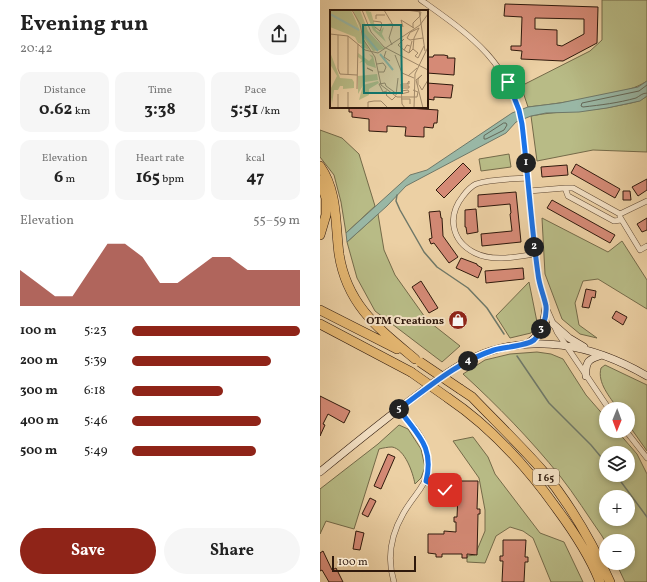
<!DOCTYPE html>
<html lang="en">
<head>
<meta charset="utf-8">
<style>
  :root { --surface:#fff; --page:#f6f6f6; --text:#222; --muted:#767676; --accent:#8f2418 }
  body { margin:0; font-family:Vollkorn,serif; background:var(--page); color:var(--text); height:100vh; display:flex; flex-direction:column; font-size:15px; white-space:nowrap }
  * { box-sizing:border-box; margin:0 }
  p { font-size:13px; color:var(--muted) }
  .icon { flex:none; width:22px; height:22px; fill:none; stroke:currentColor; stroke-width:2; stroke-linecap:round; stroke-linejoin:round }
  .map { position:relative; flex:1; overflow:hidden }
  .panel { display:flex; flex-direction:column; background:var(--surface); width:320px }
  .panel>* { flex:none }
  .needle { width:26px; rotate:181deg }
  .buttons { position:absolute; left:279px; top:402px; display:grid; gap:8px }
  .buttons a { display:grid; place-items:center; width:36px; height:36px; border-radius:50%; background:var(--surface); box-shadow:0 2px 6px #0003; font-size:20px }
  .scale { position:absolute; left:12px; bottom:10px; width:84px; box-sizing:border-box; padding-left:4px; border:2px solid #2f190c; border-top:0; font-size:11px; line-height:14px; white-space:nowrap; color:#2f190c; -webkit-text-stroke:3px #f3e0c4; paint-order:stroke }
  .pin { position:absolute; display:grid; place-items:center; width:34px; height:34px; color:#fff; margin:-17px; border-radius:8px; box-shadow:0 2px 6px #0006 }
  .km { position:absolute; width:20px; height:20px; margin:-10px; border-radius:50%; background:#222; color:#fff; font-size:11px; line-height:20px; text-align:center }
  .round { display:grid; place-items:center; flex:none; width:42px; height:42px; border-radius:21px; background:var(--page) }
  .head { display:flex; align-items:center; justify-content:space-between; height:68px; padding:0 20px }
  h1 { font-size:22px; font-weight:700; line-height:30px }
  .stats { display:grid; grid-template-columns:repeat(3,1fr); gap:6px; height:68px; padding:4px 20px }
  .stats div { display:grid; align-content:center; border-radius:10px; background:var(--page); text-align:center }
  .stats b { font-size:17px; font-weight:700 }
  .stats small { font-size:11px; font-weight:400 }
  .stats p { font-size:11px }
  .chart { height:112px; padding:8px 20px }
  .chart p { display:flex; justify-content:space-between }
  .chart svg { width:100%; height:72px; margin-top:4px; fill:var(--accent); opacity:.7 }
  .cta { display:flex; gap:8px; margin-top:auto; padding:8px 20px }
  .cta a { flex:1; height:46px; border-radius:24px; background:var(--accent); color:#fff; font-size:16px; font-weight:700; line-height:46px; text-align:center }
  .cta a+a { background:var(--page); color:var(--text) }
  ul { padding:0 20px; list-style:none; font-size:13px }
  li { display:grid; grid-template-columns:64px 48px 1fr; align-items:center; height:30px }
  li i { height:10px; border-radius:5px; background:var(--accent) }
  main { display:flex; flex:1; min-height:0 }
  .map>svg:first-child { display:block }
  .green { fill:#b8bb86; stroke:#746a49; fill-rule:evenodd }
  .water { fill:#99b7a5; stroke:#6f7868 }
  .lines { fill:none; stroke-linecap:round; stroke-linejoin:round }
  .shore { stroke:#646858; stroke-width:1 }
  .stream { stroke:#6f7868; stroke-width:1.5 }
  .building { fill:#d58a76; stroke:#2f190c; fill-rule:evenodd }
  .street-casing { stroke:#5e4732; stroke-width:6 }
  .secondary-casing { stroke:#2f190c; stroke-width:8 }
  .highway-casing { stroke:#2f190c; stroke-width:10 }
  .street { stroke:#f3e0c4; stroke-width:5 }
  .secondary { stroke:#f3e0c4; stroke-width:7 }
  .highway { stroke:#e6b872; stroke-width:9 }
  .highway-bridge-casing { stroke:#2f190c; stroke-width:10; stroke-linecap:butt }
  .highway-bridge { stroke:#e6b872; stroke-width:9 }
  .route-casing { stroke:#fff; stroke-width:8 }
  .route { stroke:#1a73e8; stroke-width:5 }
  .labels { text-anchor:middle; stroke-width:4; stroke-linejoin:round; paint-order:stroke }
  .shield { fill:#f3e0c4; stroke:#6a5543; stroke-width:1 }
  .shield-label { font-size:10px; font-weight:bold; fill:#2f190c }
  .poi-label { font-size:11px; font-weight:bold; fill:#2f190c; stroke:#f3e0c4; text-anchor:end }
  .inset-river { fill:none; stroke:#99b7a5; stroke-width:2 }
  .inset-road { fill:none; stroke:#a08767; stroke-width:1 }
  .view { fill:#0f766e; fill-opacity:0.15; stroke:#0f766e; stroke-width:2 }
  .inset-edge { fill:none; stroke:#2f190c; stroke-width:2 }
</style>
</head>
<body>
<main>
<section class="panel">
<div class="head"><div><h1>Evening run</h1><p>20:42</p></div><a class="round"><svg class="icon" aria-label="share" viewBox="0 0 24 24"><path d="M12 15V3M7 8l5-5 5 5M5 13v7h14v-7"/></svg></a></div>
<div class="stats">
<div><p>Distance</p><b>0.62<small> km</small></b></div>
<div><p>Time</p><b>3:38</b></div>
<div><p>Pace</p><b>5:51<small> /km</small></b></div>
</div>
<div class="stats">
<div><p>Elevation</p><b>6<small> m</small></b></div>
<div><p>Heart rate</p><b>165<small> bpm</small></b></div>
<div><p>kcal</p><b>47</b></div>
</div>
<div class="chart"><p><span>Elevation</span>55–59 m</p>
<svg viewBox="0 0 160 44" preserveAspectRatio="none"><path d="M0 44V22L10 30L20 38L30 38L40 22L50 6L60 6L70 14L80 30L90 30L100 22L110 14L120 14L130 22L140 22L150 22L160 22V44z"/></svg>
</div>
<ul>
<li><b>100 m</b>5:23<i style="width:100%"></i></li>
<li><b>200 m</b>5:39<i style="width:83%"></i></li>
<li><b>300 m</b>6:18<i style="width:54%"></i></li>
<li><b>400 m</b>5:46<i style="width:77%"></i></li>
<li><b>500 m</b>5:49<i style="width:74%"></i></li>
</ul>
<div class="cta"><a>Save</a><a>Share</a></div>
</section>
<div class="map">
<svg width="327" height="582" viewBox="0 0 327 582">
  <rect width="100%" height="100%" fill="#ecd0a4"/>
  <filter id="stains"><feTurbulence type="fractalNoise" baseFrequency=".005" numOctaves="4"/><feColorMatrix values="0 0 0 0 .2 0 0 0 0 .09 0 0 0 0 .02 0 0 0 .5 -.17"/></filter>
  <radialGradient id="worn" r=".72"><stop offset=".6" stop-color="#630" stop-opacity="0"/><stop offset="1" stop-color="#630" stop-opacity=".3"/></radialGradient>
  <path class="green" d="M282,0H327V81C315,89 303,91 289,94C262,100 236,104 208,107L201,86L270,51L282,40Z
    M327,96V152L273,150L217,161L211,116C241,110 271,112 301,105C311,103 319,102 327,96Z
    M0,130L22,138L39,154L55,206L26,233L21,202L14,175L0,157Z
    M189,154L191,167L161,171L159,159Z
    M58,214L64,250L75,275L107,320L140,346L122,362L55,311L37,278L27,242Z
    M222,218L288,252L302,241L327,280V309L278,279L263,281L255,303L259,325L277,338L260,334L242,319L225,274Z
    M209,282L217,322L211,333L190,338L176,316Z
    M217,352L231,354L243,359L266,395L286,418V431H297L317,454L327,474V582H305L296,563H308V541H286V543L282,536C268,516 255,495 240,476C210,439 178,406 143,374L165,360L190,354ZM286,453H308V475H286ZM286,497H308V519H286Z
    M285,365L327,385V451L308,424V409H298C290,397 277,383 281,368Z
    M79,425L88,429L101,449L105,467L101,478L95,484C93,473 85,449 72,447C68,447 63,448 59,449L34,529L6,521L0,534V489L58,444Z
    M153,437L168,457L175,474L220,533L244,542L263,582H231L213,538L203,531L190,527L176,536L165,563L147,562V556L155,555L165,531V510L159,478L133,441Z"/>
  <path class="water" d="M327,81V96L320,101L287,108L259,112L226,113L211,116L196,122L186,133L86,186L67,206L27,242L26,233L90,175L107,170L192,113L208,107L240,103L318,87Z"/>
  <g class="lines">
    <path class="shore" d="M327,85L319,91L262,103L261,106L263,107C281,105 298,103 316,98C320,96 322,93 327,93
      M184,123H186L187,125L184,130L166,139H164V136Z"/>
    <path class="stream" d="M77,195L76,201L80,210L104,252L117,267L148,288L167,308L184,334
      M197,356L229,403L271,445L286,463
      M296,475L327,517"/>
  </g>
  <path class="building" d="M185,4L278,7L277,43L243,61L201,59L202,51L191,50V46H201L202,17L184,16ZM215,18L264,19V34L242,46L237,45V30L215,29Z
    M114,55H124L128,56L127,58H135L134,75L107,73V57H113Z
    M107,83L133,85L131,98L114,97V100L107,99Z
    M29,107H87V108L118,110L117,123H114L113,128L104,127V137L85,136L86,127L67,126V132L49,131V119L32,117V112H29Z
    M143,163L151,171L124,198L116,190Z
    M256,164L300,189L295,198L251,173Z
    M247,165L248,175L222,177L221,167Z
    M327,179V190L318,196L312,187Z
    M303,191H310L311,200H303Z
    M196,192L201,242L162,246L161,234L192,231L190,214L191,213L190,204L158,207V195Z
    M232,200L295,235L290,243L227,208Z
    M156,209L158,232L147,234L146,227H145V210Z
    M120,211L121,218H122L123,236L138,257L129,263L114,243L111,244L109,239L112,238L109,212Z
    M327,218V230L322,232L317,224Z
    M141,258L157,264V265L162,268L158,278L136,268Z
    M203,268L204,279L166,283L165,271Z
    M101,281L118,308L109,313L92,287Z
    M266,289L276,291L275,298L272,297L269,308L262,307Z
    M135,311L147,322L141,328H139L129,319Z
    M296,311L307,317L303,325L292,318Z
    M0,396L30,411L24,423L8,414L3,424L5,425L0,436Z
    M68,454L75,457L61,489L54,486Z
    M138,481H158L157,509H160V514H158L157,555L147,554V558H142V554H122V557H116V554L108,553V534H124V531L136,532V522H134V517H137L138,495L135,494V489H138Z
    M50,498L56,501L48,517L42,514Z
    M36,531L44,533L40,550L33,549Z
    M183,540H206L205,557H208V562H205L204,582H182L183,561H180V556H183Z
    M3,551L12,570L16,568L23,582H9L2,570L0,571V553Z"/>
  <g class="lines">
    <defs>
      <path id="street" d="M101,0C150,35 189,61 202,124L218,276L226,307L237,332L289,409
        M208,178C192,179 171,179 156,184C150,187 146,192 143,196C127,216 131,241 155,253C173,262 196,257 215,254
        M209,191L245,188
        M300,214L253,188H245L248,196L294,221L301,220
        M300,214L327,201
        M300,217L320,250L327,246
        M306,431L327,458
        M106,481L125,490
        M74,582C67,559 71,535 83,514C98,487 118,480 104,443C99,430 87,420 79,409"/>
      <path id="secondary" d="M233,324L249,338L264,347
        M207,344C222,334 224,324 226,307
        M266,376C265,361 269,359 282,355
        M0,472C33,445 66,418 100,393C117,380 134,367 153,358C211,331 274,345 327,376"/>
      <path id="highway" d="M0,166C18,192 15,223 19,254C27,305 58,328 95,359
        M0,180L6,198V215L0,235
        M0,310L77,349
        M0,324L91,372
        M140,389L152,397C175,421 200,445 222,470C250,504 272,542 290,582
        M128,398C171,427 207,467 237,509C254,532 270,556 280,582"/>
    </defs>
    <use href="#street" class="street-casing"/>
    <use href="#secondary" class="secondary-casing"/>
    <use href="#highway" class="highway-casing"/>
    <use href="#street" class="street"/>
    <use href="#secondary" class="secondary"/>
    <use href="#highway" class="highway"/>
    <defs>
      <path id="highway-bridge" d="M100,362L140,389
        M91,372L128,398"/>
    </defs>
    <use href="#highway-bridge" class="highway-bridge-casing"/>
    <use href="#highway-bridge" class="highway-bridge"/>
  </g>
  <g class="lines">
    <defs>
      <path id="route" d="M125,490L106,481C115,446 96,434 79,409C109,387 137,362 174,350C184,347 207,346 214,340C222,332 227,318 226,306C224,296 219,285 218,274C211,224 208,174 202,124L199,110L188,82"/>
    </defs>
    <use href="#route" class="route-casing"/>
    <use href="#route" class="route"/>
  </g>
  <defs>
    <symbol id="shop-disc" viewBox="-11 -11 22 22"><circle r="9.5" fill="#8f2418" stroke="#f3e0c4"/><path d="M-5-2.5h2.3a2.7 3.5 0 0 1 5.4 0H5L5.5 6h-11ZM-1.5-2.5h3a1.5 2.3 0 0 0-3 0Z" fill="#fff"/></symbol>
  </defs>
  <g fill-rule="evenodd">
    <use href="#shop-disc" x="127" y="309" width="22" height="22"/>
  </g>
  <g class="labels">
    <rect class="shield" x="213" y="469" width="26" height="16" rx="3"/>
    <g class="shield-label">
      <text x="226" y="481">I 65</text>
    </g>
    <g class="poi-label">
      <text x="124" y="324">OTM Creations</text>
    </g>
  </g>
  <g transform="translate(10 10)">
    <rect width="98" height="98" fill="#ecd0a4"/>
    <path d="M0,0H21L39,40L31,36L32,34L28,33L25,27L0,17ZM23,0H30L38,21L55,39L43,41L33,27ZM35,0L41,2L46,20L49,22L54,17L52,24L56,32L43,20ZM0,42L10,68L22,69L24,72V78L13,79V76H10L8,80H4L2,94L0,80L7,66L0,54ZM28,43L39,51L42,48L39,44L43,46L46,58L37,55L34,51L29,53L32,50L28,47ZM47,64L48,70L35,72L28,84V66ZM48,71L49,73L39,79V85L29,90L33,75Z" fill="#b8bb86"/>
    <path class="inset-river" d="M0,4L29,20M32,22L48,41M50,44L63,60"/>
    <path class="inset-road" d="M22,0L30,14L33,29L45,47L51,75L67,87H87L88,82L83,80M32,0L41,22L54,37L98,60M54,0L63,15L59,28L62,35M76,0L91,2L90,6M89,0L95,41M46,9V5H55M43,11L51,12L52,15L62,14M45,17L50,21L52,15M73,17L71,10L84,18M83,18V13L90,6M81,21L77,28L80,30L93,28M81,22L89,18L84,28L83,39L88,43L85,46L88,48L94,36M0,24L18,26L35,40L48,43L90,15L98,4M8,25V59L10,64L27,65M74,29L68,35L74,40M82,31L79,43L83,39M56,41L54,47L60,51M79,43L74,40L77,35L80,36M65,45L72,63L84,68M47,54L53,53L56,57L54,62H48M37,58L43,61L37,58M18,65V26M78,66L87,58M86,70L93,98M86,70L92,65L88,69V75M89,75L92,80L98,70M71,78H79V76H72M27,79L28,34M57,81L53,82L49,74L55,73L56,76L67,84M59,82L56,85L62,90L66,86M8,84V98M71,84L79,82L78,80L71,81M66,85L68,68M71,89H80V94M18,98V82M38,98V92L44,91H51L58,98M75,98L72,94L71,74H79V71L77,74M84,98L85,64L98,37"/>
    <path class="view" d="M33,15H71L72,83H34Z"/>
    <rect width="98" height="98" class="inset-edge"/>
  </g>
  <rect width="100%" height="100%" filter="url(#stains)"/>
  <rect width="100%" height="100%" fill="url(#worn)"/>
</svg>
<div class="buttons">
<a><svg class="needle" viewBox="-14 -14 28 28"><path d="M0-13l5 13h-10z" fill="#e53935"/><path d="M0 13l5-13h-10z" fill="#767676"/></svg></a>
<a><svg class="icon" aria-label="layers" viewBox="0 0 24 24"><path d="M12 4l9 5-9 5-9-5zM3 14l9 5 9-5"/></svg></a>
<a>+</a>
<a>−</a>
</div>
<div class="scale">100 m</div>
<div class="pin" style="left:188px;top:82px;background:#1e9e55"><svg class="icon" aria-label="arrive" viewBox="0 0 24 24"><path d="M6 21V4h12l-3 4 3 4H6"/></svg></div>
<div class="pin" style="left:125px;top:490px;background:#d93025"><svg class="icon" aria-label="check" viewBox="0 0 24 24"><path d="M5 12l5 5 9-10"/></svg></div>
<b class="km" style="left:206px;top:163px">1</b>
<b class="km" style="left:214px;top:247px">2</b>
<b class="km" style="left:221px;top:329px">3</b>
<b class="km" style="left:148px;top:361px">4</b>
<b class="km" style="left:79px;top:409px">5</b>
</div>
</main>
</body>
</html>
